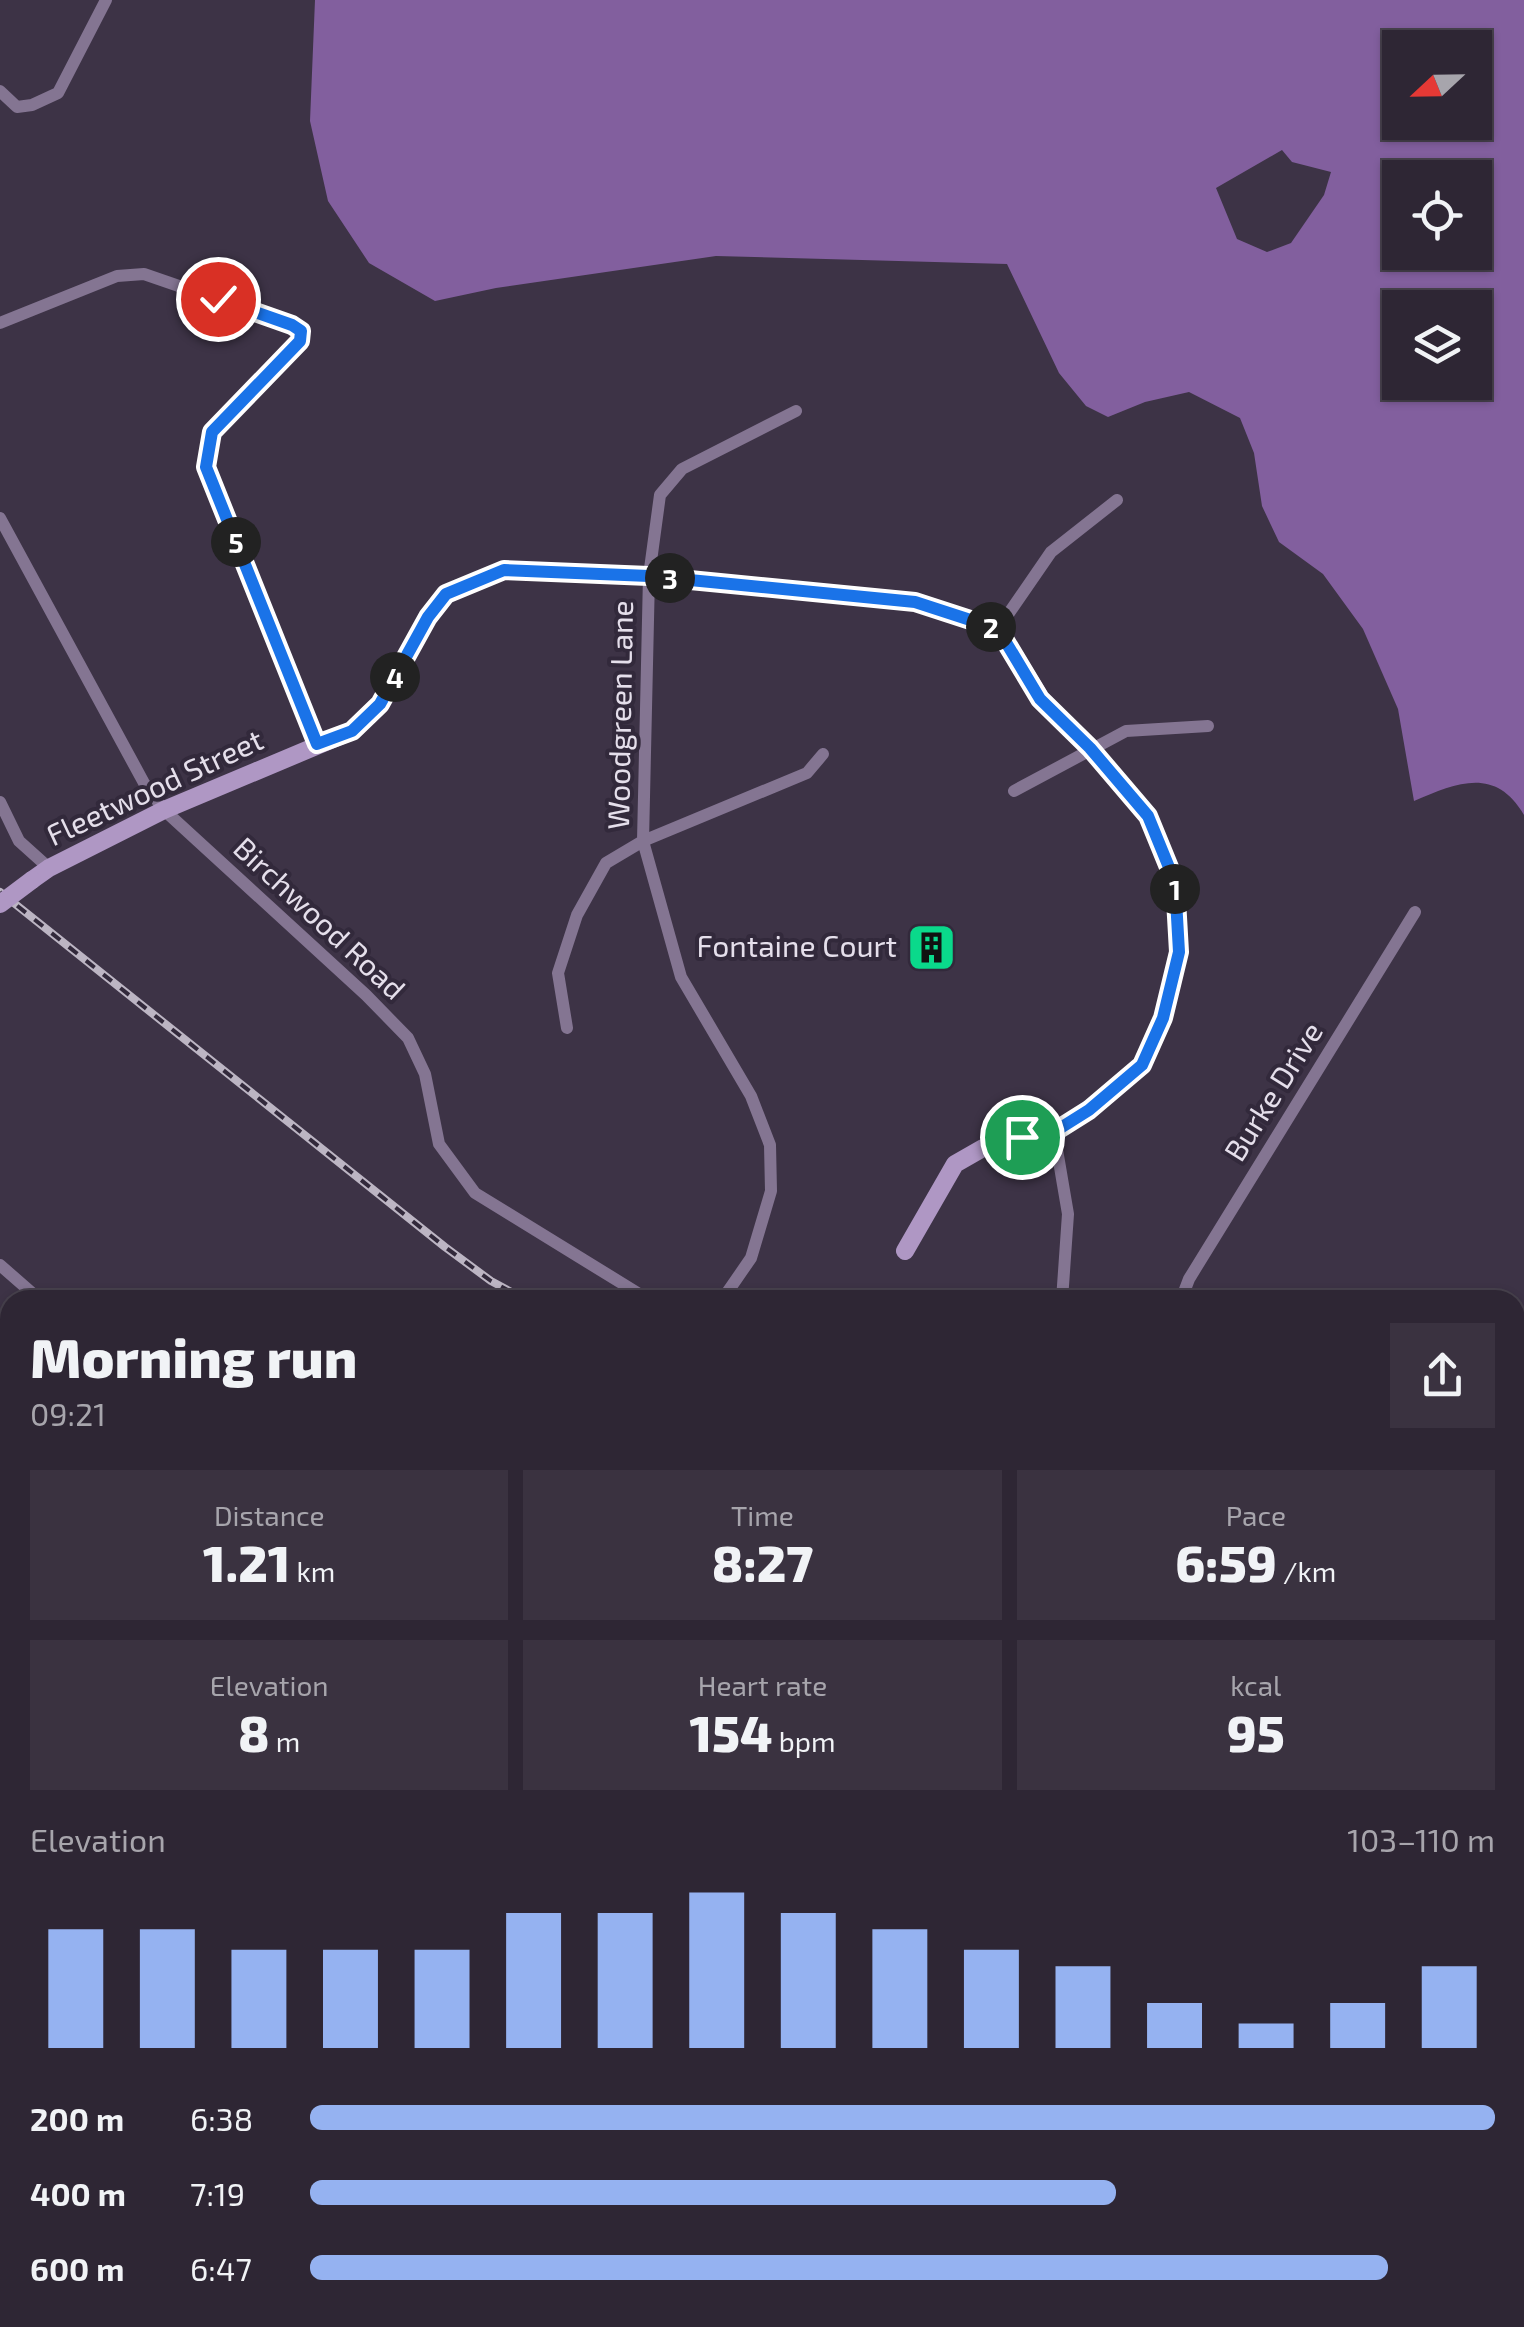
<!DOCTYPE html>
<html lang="en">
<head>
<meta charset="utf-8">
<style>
  :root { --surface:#2e2634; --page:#3a3240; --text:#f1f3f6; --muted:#a7a5ac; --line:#49434f; --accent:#95b2f1 }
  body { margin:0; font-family:"Exo 2",sans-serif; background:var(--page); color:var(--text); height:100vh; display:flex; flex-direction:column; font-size:38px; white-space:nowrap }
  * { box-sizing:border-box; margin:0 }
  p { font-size:32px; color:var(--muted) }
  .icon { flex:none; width:55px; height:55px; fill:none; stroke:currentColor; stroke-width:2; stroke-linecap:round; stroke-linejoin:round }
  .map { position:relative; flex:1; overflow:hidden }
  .drawer { position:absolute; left:0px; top:1290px; width:1525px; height:1038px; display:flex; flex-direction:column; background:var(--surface); border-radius:30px 30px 0 0; box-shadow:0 2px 8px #0004,0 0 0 2px var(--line) }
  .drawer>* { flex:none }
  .needle { width:65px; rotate:248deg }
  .fabs { position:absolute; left:1382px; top:30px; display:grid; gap:20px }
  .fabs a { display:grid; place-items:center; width:110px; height:110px; border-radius:0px; background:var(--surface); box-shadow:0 2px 8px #0004,0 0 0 2px var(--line); font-size:50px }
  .pin { position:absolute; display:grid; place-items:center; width:85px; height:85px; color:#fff; margin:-42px; border:5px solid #fff; border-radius:50%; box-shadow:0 2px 10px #0007 }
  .km { position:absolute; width:50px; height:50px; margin:-25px; border-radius:50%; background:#222; color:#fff; font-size:28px; line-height:50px; text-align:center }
  .round { display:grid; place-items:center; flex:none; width:105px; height:105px; border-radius:0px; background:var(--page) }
  .head { display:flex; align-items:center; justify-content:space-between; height:170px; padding:0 30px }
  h1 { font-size:55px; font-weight:800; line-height:75px }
  .stats { display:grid; grid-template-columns:repeat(3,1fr); gap:15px; height:170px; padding:10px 30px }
  .stats div { display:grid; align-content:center; border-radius:0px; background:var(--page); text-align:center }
  .stats b { font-size:50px; font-weight:800 }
  .stats small { font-size:28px; font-weight:400 }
  .stats p { font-size:28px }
  .chart { height:280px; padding:20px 30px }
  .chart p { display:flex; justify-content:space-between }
  .chart svg { width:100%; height:180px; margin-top:10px; stroke:var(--accent); stroke-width:6 }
  ul { padding:0 30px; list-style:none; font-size:32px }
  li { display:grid; grid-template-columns:160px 120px 1fr; align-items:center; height:75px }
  li i { height:25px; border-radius:12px; background:var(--accent) }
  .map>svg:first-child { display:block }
  .green { fill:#553b6a }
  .forest { fill:#825f9e; fill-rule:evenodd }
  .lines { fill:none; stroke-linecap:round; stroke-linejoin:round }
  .street { stroke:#847592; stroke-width:12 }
  .secondary { stroke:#af97c4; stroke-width:18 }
  .rail-casing { stroke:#bcb5c3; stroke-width:8 }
  .rail { stroke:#32293b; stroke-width:4; stroke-dasharray:11; stroke-linecap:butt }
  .secondary-bridge { stroke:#af97c4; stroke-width:18 }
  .route-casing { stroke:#fff; stroke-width:20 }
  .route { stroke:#1a73e8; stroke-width:12 }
  .labels { text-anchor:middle; stroke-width:8; stroke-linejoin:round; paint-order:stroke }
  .street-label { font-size:30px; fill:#e5dfeb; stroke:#32293b }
  .poi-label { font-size:30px; fill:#e5dfeb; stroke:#32293b; text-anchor:end }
</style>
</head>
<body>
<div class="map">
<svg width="1524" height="2327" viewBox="0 0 1524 2327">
  <rect width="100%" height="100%" fill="#3d3346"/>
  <path class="green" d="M107,2318H211L213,2327H92Z"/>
  <path class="forest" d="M315,0H1524V815C1495,766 1457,783 1414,801L1398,709L1363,629L1323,574L1279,542L1262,506L1254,453L1240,418L1189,392L1145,402L1108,417L1086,406L1059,373L1007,264L716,256L496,288L435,301L369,263L328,201L310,121ZM1400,48H1475V122H1400ZM1282,150L1292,162L1331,172L1324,195L1291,243L1267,252L1237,239L1216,188ZM1400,178H1475V252H1400ZM1400,308H1475V382H1400Z"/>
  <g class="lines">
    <path class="street" d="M0,91L17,107L32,105L58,93L106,0
      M0,323L117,276L144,274L292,325L301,331L300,341L212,432L206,467L317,744
      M0,518L144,783L164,810L366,995L408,1038L425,1074L439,1144L475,1193L649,1300
      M998,629L1051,552L1117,500
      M1014,791L1126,731L1208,726
      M0,802L19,841L49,868
      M567,1028L558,973L577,915L606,863L643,841L807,773L823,754
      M1054,1132L1068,1214L1062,1300
      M0,1265L40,1300
      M722,1300L751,1258L771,1191L770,1145L751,1096L681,977L643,841L649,576L660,495L682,469L796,411
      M1181,1300L1189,1279L1415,912
      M1515,1438L1524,1452
      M0,1487L10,1497
      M0,1691L10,1690
      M1515,1706L1524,1700
      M1515,1752L1524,1771
      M1515,1998L1524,1999
      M1515,2144L1524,2143
      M339,2318L341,2327
      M1124,2318L1130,2327
      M1250,2318L1251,2327"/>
    <path class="secondary" d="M32,880L49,868L164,810L352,731L379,705L428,617L446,594L504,570L649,576L915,602L998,629L1041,699L1090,748L1148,816L1175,882L1179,952L1163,1018L1142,1065L1089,1110L1054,1132L983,1148L955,1164L905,1251
      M1515,1848L1524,1845
      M0,1887L10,1889"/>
    <defs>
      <path id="rail" d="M0,892L445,1247L491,1281L526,1300
        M1380,2318L1400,2327"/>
    </defs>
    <use href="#rail" class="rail-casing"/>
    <use href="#rail" class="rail"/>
    <path class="secondary-bridge" d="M0,904L32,880"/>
  </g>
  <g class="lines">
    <defs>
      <path id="route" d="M218,299L292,325L301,331L300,341L212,432L206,467L317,744L352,731L380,704L428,617L446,594L504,570L649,576L915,602L998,629L1040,699L1090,748L1148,816L1175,882L1179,952L1163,1018L1142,1065L1089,1110L1054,1132L1022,1137"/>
    </defs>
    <use href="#route" class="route-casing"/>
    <use href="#route" class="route"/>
  </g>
  <defs>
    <symbol id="building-square" viewBox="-11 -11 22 22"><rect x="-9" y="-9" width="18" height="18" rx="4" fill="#0ad98b" stroke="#32293b"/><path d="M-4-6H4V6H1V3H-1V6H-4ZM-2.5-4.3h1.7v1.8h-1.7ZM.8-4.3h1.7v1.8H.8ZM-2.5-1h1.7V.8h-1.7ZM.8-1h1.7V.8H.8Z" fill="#111"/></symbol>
  </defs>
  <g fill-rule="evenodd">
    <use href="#building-square" x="904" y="920" width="55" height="55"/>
  </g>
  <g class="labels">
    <g class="street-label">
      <text transform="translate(621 715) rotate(-89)" y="10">Woodgreen Lane</text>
      <text transform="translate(155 788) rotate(-25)" y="10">Fleetwood Street</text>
      <text transform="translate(319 919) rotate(43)" y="10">Birchwood Road</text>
      <text transform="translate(1274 1092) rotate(-58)" y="10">Burke Drive</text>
    </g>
    <g class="poi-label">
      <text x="897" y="957">Fontaine Court</text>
    </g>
  </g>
</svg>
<div class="fabs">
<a><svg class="needle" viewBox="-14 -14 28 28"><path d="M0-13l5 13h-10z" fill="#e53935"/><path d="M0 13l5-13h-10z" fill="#a7a5ac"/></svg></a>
<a><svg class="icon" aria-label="locate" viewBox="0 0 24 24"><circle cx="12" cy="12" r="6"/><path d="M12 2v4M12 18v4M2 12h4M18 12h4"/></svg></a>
<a><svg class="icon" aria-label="layers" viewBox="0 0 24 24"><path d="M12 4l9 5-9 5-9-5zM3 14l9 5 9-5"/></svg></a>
</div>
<div class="pin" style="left:1022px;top:1137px;background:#1e9e55"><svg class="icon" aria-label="arrive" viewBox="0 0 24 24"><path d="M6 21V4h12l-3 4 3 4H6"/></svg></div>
<div class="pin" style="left:218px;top:299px;background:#d93025"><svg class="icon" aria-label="check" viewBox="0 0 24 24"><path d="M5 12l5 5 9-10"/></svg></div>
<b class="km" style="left:1175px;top:889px">1</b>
<b class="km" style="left:991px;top:627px">2</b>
<b class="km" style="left:670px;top:578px">3</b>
<b class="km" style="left:395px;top:677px">4</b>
<b class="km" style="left:236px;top:542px">5</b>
<section class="drawer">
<div class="head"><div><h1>Morning run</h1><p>09:21</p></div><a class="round"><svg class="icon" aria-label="share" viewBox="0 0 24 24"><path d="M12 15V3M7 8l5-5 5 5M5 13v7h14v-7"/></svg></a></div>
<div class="stats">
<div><p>Distance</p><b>1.21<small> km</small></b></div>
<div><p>Time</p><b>8:27</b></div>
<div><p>Pace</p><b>6:59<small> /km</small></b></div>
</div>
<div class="stats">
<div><p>Elevation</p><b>8<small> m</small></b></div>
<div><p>Heart rate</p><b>154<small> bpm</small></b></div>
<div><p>kcal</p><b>95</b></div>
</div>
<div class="chart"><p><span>Elevation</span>103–110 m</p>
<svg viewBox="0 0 160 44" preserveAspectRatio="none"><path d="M5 44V15M15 44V15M25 44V20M35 44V20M45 44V20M55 44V11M65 44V11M75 44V6M85 44V11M95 44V15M105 44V20M115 44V24M125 44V33M135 44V38M145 44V33M155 44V24"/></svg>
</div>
<ul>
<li><b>200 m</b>6:38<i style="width:100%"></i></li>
<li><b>400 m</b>7:19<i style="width:68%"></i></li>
<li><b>600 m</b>6:47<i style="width:91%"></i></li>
</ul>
</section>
</div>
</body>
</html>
